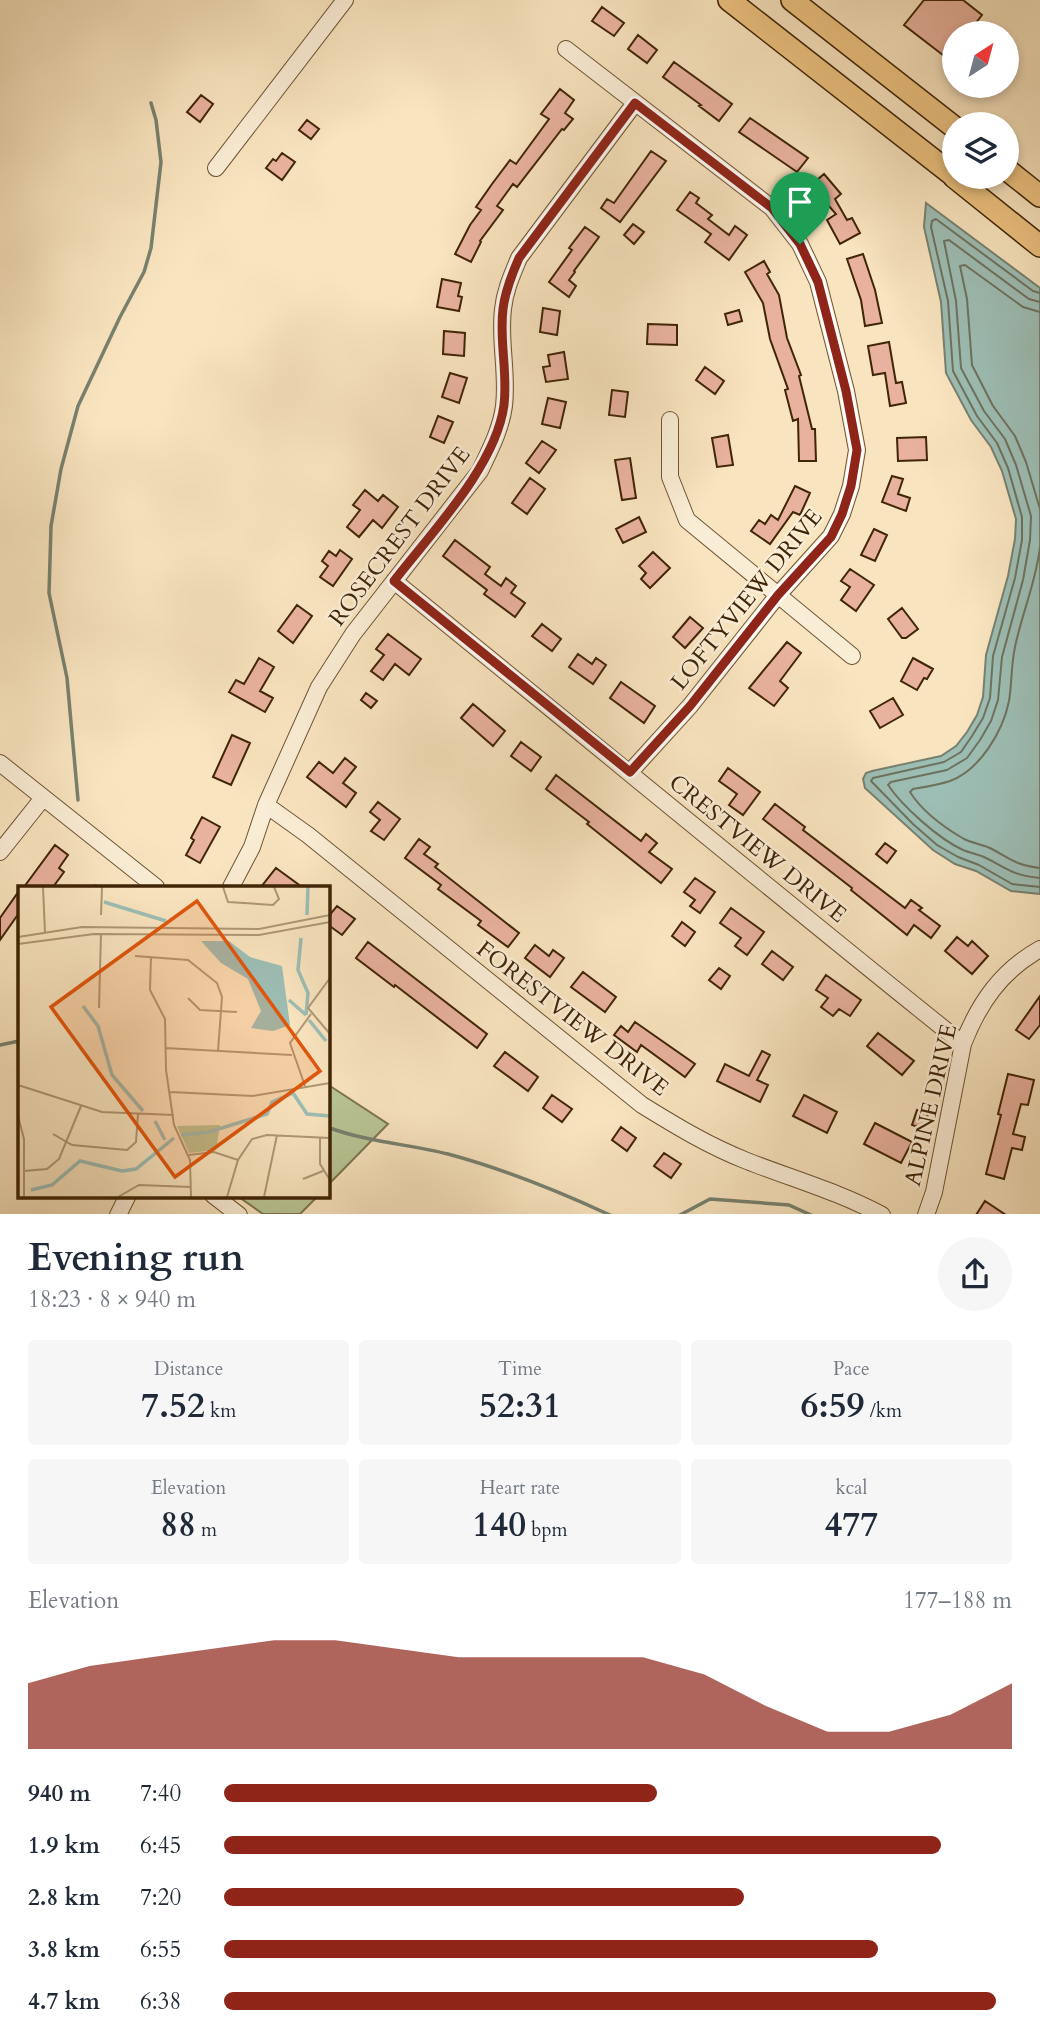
<!DOCTYPE html>
<html lang="en">
<head>
<meta charset="utf-8">
<style>
  :root { --surface:#fff; --page:#f6f6f7; --text:#1f2937; --muted:#747a83; --accent:#8f2418 }
  body { margin:0; font-family:Cardo,serif; background:var(--page); color:var(--text); height:100vh; display:flex; flex-direction:column; font-size:26px; white-space:nowrap }
  * { box-sizing:border-box; margin:0 }
  p { font-size:23px; color:var(--muted) }
  .icon { flex:none; width:38px; height:38px; fill:none; stroke:currentColor; stroke-width:2; stroke-linecap:round; stroke-linejoin:round }
  .map { position:relative; height:1214px; overflow:hidden }
  .sheet { display:flex; flex-direction:column; background:var(--surface); flex:1 }
  .sheet>* { flex:none }
  .needle { width:46px; rotate:36deg }
  .buttons { position:absolute; left:942px; top:21px; display:grid; gap:14px }
  .buttons a { display:grid; place-items:center; width:77px; height:77px; border-radius:50%; background:var(--surface); box-shadow:0 4px 10px #0003; font-size:35px }
  .pin { position:absolute; display:grid; place-items:center; width:60px; height:60px; color:#fff; margin:-72px -30px; border-radius:50% 50% 50% 0; rotate:-45deg; box-shadow:0 0 7px #0007 }
  .pin .icon { rotate:45deg }
  .round { display:grid; place-items:center; flex:none; width:74px; height:74px; border-radius:37px; background:var(--page) }
  .head { display:flex; align-items:center; justify-content:space-between; height:119px; padding:0 28px }
  h1 { font-size:38px; font-weight:800; line-height:52px }
  .metrics { display:grid; grid-template-columns:repeat(3,1fr); gap:10px; height:119px; padding:7px 28px }
  .metrics div { display:grid; align-content:center; border-radius:7px; background:var(--page); text-align:center }
  .metrics b { font-size:35px; font-weight:800 }
  .metrics small { font-size:19px; font-weight:400 }
  .metrics p { font-size:19px }
  .chart { height:196px; padding:14px 28px }
  .chart p { display:flex; justify-content:space-between }
  .chart svg { width:100%; height:126px; margin-top:7px; fill:var(--accent); opacity:.7 }
  ul { padding:0 28px; list-style:none; font-size:23px }
  li { display:grid; grid-template-columns:112px 84px 1fr; align-items:center; height:52px }
  li i { height:18px; border-radius:9px; background:var(--accent) }
  .map>svg:first-child { display:block }
  .green { fill:#b9c595; stroke:#7c754e; stroke-width:2 }
  .water { fill:#9dbeb5; stroke:#78816f; stroke-width:2 }
  .lines { fill:none; stroke-linecap:round; stroke-linejoin:round }
  .shore { stroke:#6e725e; stroke-width:2 }
  .stream { stroke:#78816f; stroke-width:3.5 }
  .building { fill:#e9b29e; stroke:#402506; stroke-width:2 }
  .minor-casing { stroke:#6e5534; stroke-width:18 }
  .major-casing { stroke:#402506; stroke-width:24 }
  .minor { stroke:#faedd5; stroke-width:16 }
  .major { stroke:#ecc280; stroke-width:21 }
  .route-casing { stroke:#fff; stroke-width:14 }
  .route { stroke:#8f2418; stroke-width:9 }
  .labels { text-anchor:middle; stroke-width:5; stroke-linejoin:round; paint-order:stroke }
  .street-label { font-size:23px; fill:#402506; stroke:#faedd5 }
  .inset-river { fill:none; stroke:#9dbeb5; stroke-width:3.5 }
  .inset-road { fill:none; stroke:#ae9875; stroke-width:2 }
  .view { fill:#e0560c; fill-opacity:0.15; stroke:#e0560c; stroke-width:3.5 }
  .inset-edge { fill:none; stroke:#402506; stroke-width:3.5 }
</style>
</head>
<body>
<div class="map">
<svg width="1040" height="1215" viewBox="0 0 1040 1215">
  <rect width="100%" height="100%" fill="#f8e4bf"/>
  <filter id="stains"><feTurbulence type="fractalNoise" baseFrequency=".00286" numOctaves="4"/><feColorMatrix values="0 0 0 0 .2 0 0 0 0 .09 0 0 0 0 .02 0 0 0 .5 -.17"/></filter>
  <radialGradient id="worn" r=".72"><stop offset=".6" stop-color="#630" stop-opacity="0"/><stop offset="1" stop-color="#630" stop-opacity=".3"/></radialGradient>
  <path class="green" d="M327,1084L388,1124L327,1186Z
    M236,1195H319L300,1214H263Z"/>
  <path class="water" d="M926,203L1040,288V894L1011,891L976,871L955,864L933,850L865,788L863,779L866,773L872,771L941,756L956,746L967,732L977,715L983,697L986,655L1008,576L1015,539L1016,519L1002,471L991,447L971,420L946,373L941,302L924,227Z"/>
  <g class="lines">
    <path class="shore" d="M1040,293L1033,291L936,219L932,221L931,227L948,301L953,371L977,416L997,443L1008,468L1022,517V540L1015,578L993,656L990,698L983,718L972,736L961,752L944,762L873,778L871,781L913,824L937,845L958,857L979,865L1012,884L1040,887
      M1040,302L1029,299L949,240L944,241L956,301L961,368L984,411L1005,439L1016,465L1031,516L1030,540L1023,580L1002,657L998,700L991,721L980,740L967,758L947,770L891,782L888,785C903,807 939,839 963,850C970,853 977,854 984,857C1009,869 1011,875 1040,878
      M1040,312L1023,307L965,265L960,266L967,299L972,365L993,406L1015,436L1026,462L1040,509
      M1040,547C1036,582 1022,613 1015,647C1011,665 1012,683 1009,701C1003,731 980,770 950,781C938,785 925,787 913,789L910,792C922,811 945,828 964,839C972,843 981,844 990,848C1011,859 1015,865 1040,868"/>
    <path class="stream" d="M78,800L67,678L49,593L51,526L61,469L78,406L120,317L144,272L151,248L161,162L156,120L151,103
      M94,887L95,886
      M0,1045L19,1041
      M327,1127C367,1142 408,1144 448,1154C504,1169 558,1191 610,1215
      M680,1215L710,1199L789,1205L811,1215"/>
  </g>
  <path class="building" d="M924,0H963L982,15L968,33H954V52L948,59L904,25Z
    M602,7L624,23L614,36L592,21Z
    M638,35L657,50L647,63L628,49Z
    M674,62L732,104L719,121L699,106L701,105L663,77Z
    M560,89L574,100L565,113L573,119L564,130L562,129L517,187L513,184L497,206L503,210L480,241L481,242L471,262L455,254L470,225L481,210L476,207L492,184L510,160L516,164L549,119L541,114Z
    M201,95L213,104L200,122L187,112Z
    M750,118L808,158L797,172L739,132Z
    M307,120L319,129L311,139L299,130Z
    M651,151L666,161L620,222L601,208L607,199L614,203Z
    M282,153L295,162L282,180L266,168L273,159L276,161Z
    M824,174L841,194L835,199L847,220L852,218L860,233L840,244L827,220L836,214L821,197L817,201L809,191V187Z
    M690,192L699,198L696,203L712,215L708,219L729,235L735,226L747,235L729,260L705,242L711,234L677,210Z
    M633,224L644,232L634,244L624,235Z
    M585,227L599,237L574,271L575,272L569,280L576,286L569,297L549,282L572,250L569,248Z
    M863,254L875,290L882,323L865,326L861,300L847,259Z
    M764,261L770,272L767,274L779,295L787,338L801,375L799,376L812,429H815L816,461H799L798,419L793,421L785,390L788,389L770,339L763,303L745,272Z
    M442,279L461,283L458,296L462,297L459,311L437,307Z
    M543,308L560,311L557,335L540,332Z
    M739,310L742,321L728,325L725,314Z
    M648,324L677,325V345L647,344Z
    M444,331L465,333L464,356L443,354Z
    M889,342L896,383L902,382L906,403L890,406L885,373L873,375L868,346Z
    M564,352L568,379L546,382L543,367L550,366L548,355Z
    M705,367L724,381L715,394L696,380Z
    M450,373L467,378L459,403L442,397Z
    M612,390L628,392L625,417L609,415Z
    M548,398L566,402L560,428L542,424Z
    M438,416L453,422L444,443L430,437Z
    M728,435L733,465L717,467L712,438Z
    M926,437L927,460L898,461L897,438Z
    M542,441L556,450L539,473L526,463Z
    M630,458L636,498L622,500L615,460Z
    M892,476L903,479L898,494L910,498L906,511L882,502Z
    M530,478L545,489L527,514L512,503Z
    M795,486L810,493L800,515L793,512L770,544L751,531L759,520L765,524L771,515L778,520Z
    M365,490L378,501L383,495L398,507L382,528L373,520L359,537L347,527L360,510L353,505Z
    M639,517L646,532L623,543L616,529Z
    M874,529L887,535L875,561L861,555Z
    M455,540L490,567L485,574L501,586L506,578L516,586L511,593L525,603L515,617L484,594L487,590L443,556Z
    M340,550L352,559L333,586L320,577L328,566L322,561L329,551L336,556Z
    M653,552L670,568L650,588L641,579L646,573L639,566Z
    M850,569L874,585L856,611L841,600L850,587L841,581Z
    M297,605L312,616L293,643L278,631Z
    M902,608L918,629L906,638H902L888,619Z
    M690,617L703,628L685,648L673,637Z
    M542,624L561,639L552,651L532,636Z
    M388,634L421,659L409,675L395,664L383,680L371,671L384,655L376,649Z
    M787,642L801,653L780,681L788,688L774,706L749,688Z
    M578,654L592,664L596,658L606,665L593,684L569,667Z
    M259,658L274,667L260,691L273,698L265,712L229,692L236,680L244,684Z
    M913,658L933,669L927,679L924,678L917,690L901,681Z
    M621,682L655,706L644,723L610,698Z
    M366,693L377,701L371,708L361,700Z
    M893,698L903,715L880,728L870,711Z
    M473,704L505,731L493,746L461,718Z
    M232,735L250,743L231,785L213,777Z
    M521,742L541,757L531,771L511,756Z
    M345,758L356,767L343,783L356,793L346,807L307,777L319,762L333,773Z
    M728,768L760,792L743,815L729,805L737,794L719,781Z
    M556,775L641,841L646,834L657,843L649,852L672,869L661,883L587,824L589,822L546,789Z
    M378,802L400,819L384,840L371,831L380,820L370,812Z
    M775,804L805,827L803,830L905,908L911,900L922,908L919,910L940,926L931,938L914,925L907,935L851,890L852,888L763,819Z
    M202,817L220,827L200,863L186,855L194,840L191,838Z
    M419,839L430,847L424,854L438,864L435,867L519,933L508,947L478,925L481,921L438,889L441,885L405,858Z
    M885,843L896,851L887,863L876,854Z
    M55,845L68,855L59,868L64,872L53,887H24Z
    M276,868L302,887H261Z
    M695,878L715,892L700,913L690,906L695,900L684,892Z
    M19,891V913L0,940V918Z
    M337,906L355,919L342,935L327,924V918Z
    M731,908L764,932L747,955L735,946L741,938L720,923Z
    M682,922L695,932L685,946L672,936Z
    M957,937L968,946L972,941L988,956L972,974L945,951Z
    M368,942L487,1034L477,1048L395,985L394,987L356,958Z
    M535,945L549,956L553,950L564,958L550,977L525,958Z
    M772,951L793,967L783,980L762,964Z
    M719,968L730,976L721,989L709,980Z
    M583,972L616,997L605,1012L571,987Z
    M826,975L861,1000L850,1016L839,1009L833,1016L821,1007L828,998L816,990Z
    M1040,996V1025L1029,1039L1016,1030Z
    M635,1022L695,1064L685,1077L641,1045L637,1052L614,1035L621,1026L628,1032Z
    M878,1033L914,1061L902,1075L867,1046Z
    M762,1051L770,1055L757,1080L768,1085L760,1102L717,1081L725,1064L749,1076Z
    M505,1052L538,1077L528,1091L494,1066Z
    M1008,1074L1034,1080L1028,1105L1021,1104L1013,1134L1025,1137L1022,1150L1012,1148L1004,1179L986,1174L1001,1115L998,1114Z
    M552,1095L572,1109L562,1122L543,1108Z
    M804,1095L837,1112L827,1133L793,1116Z
    M917,1110L928,1114L923,1129L912,1125Z
    M875,1123L912,1142L901,1163L864,1144Z
    M621,1127L636,1138L627,1151L612,1140Z
    M664,1153L681,1164L671,1178L654,1166Z
    M985,1201L1006,1215H976Z"/>
  <g class="lines">
    <defs>
      <path id="minor" d="M566,49L772,208L800,244L818,282L846,391L857,450L851,486L842,514L831,536L778,595L690,706L630,772
        M216,168L345,0
        M670,420V477L687,520L852,656
        M394,581C584,735 772,891 963,1044
        M0,763L156,887
        M266,805L308,835L642,1105C676,1126 709,1146 747,1161C793,1179 839,1192 882,1215
        M0,852L43,798
        M231,887L252,847L266,805L319,687L353,634L480,471C490,450 501,429 504,406C508,373 499,341 503,309C505,290 512,275 519,258L635,103
        M213,1195L239,1215
        M118,1215L128,1195
        M926,1215L934,1192L963,1044C979,1003 1001,971 1040,949"/>
      <path id="major" d="M729,0L954,176
        M792,0L954,127
        M1006,169L1040,196
        M954,177L1040,246"/>
    </defs>
    <use href="#minor" class="minor-casing"/>
    <use href="#major" class="major-casing"/>
    <use href="#minor" class="minor"/>
    <use href="#major" class="major"/>
  </g>
  <g class="lines">
    <defs>
      <path id="route" d="M635,103L772,208L800,244L818,282L846,391L857,450L851,486L842,514L831,537L778,595L690,706L630,772L394,581C431,533 496,466 504,405C508,373 499,341 503,309C505,291 512,274 519,258Z"/>
    </defs>
    <use href="#route" class="route-casing"/>
    <use href="#route" class="route"/>
  </g>
  <g class="labels">
    <g class="street-label">
      <text transform="translate(399 536) rotate(-53)" y="8">ROSECREST DRIVE</text>
      <text transform="translate(746 599) rotate(-51)" y="8">LOFTYVIEW DRIVE</text>
      <text transform="translate(758 848) rotate(39)" y="8">CRESTVIEW DRIVE</text>
      <text transform="translate(573 1018) rotate(38)" y="8">FORESTVIEW DRIVE</text>
      <text transform="translate(930 1105) rotate(-77)" y="8">ALPINE DRIVE</text>
    </g>
  </g>
  <g transform="translate(18 886)">
    <rect width="312" height="312" fill="#f8e4bf"/>
    <path d="M202,239L198,264L171,267L159,240Z" fill="#b9c595"/>
    <path d="M183,55H211L232,71L264,80L272,139L255,145L233,142L243,125L230,93L203,77Z" fill="#9dbeb5"/>
    <path class="inset-river" d="M86,16L148,35M289,29L290,1M283,52L280,84L290,107L288,129M271,114L288,129M65,120L80,140L94,189L125,225M291,134L308,155M137,235L147,254M163,249L191,246L249,228L254,216L275,207L289,228L312,230M13,304L34,299L62,275L104,285L118,283L156,252"/>
    <path class="inset-road" d="M25,1L27,47M205,1L210,16L255,19L261,13L256,1M83,29L84,1M0,51L64,41L241,43L312,29M0,58L76,48L241,49L312,36M117,70L170,74L199,97L204,111L200,165M133,71L132,104L147,133L148,184L156,239L172,274L173,311M312,92L290,122L312,148M170,112L182,124L219,126M81,122L83,47M147,162L274,169M0,199L84,226L156,229M287,200L272,157L293,128M152,206L235,210L312,197M0,230L6,253V311M35,248L54,259L109,264L118,256L120,228M302,252V278L312,294M171,269L196,266L220,274M6,285L29,283L41,273L63,220M285,293L305,285M100,311L121,299L173,301M209,311L220,274L234,253L249,249L312,252M246,311L259,249"/>
    <path class="view" d="M179,15L302,185L157,291L33,121Z"/>
    <rect width="312" height="312" class="inset-edge"/>
  </g>
  <rect width="100%" height="100%" filter="url(#stains)"/>
  <rect width="100%" height="100%" fill="url(#worn)"/>
</svg>
<div class="buttons">
<a><svg class="needle" viewBox="-14 -14 28 28"><path d="M0-13l5 13h-10z" fill="#e53935"/><path d="M0 13l5-13h-10z" fill="#747a83"/></svg></a>
<a><svg class="icon" aria-label="layers" viewBox="0 0 24 24"><path d="M12 4l9 5-9 5-9-5zM3 14l9 5 9-5"/></svg></a>
</div>
<div class="pin" style="left:800px;top:244px;background:#1e9e55"><svg class="icon" aria-label="arrive" viewBox="0 0 24 24"><path d="M6 21V4h12l-3 4 3 4H6"/></svg></div>
</div>
<section class="sheet">
<div class="head"><div><h1>Evening run</h1><p>18:23 · 8 × 940 m</p></div><a class="round"><svg class="icon" aria-label="share" viewBox="0 0 24 24"><path d="M12 15V3M7 8l5-5 5 5M5 13v7h14v-7"/></svg></a></div>
<div class="metrics">
<div><p>Distance</p><b>7.52<small> km</small></b></div>
<div><p>Time</p><b>52:31</b></div>
<div><p>Pace</p><b>6:59<small> /km</small></b></div>
</div>
<div class="metrics">
<div><p>Elevation</p><b>88<small> m</small></b></div>
<div><p>Heart rate</p><b>140<small> bpm</small></b></div>
<div><p>kcal</p><b>477</b></div>
</div>
<div class="chart"><p><span>Elevation</span>177–188 m</p>
<svg viewBox="0 0 160 44" preserveAspectRatio="none"><path d="M0 44V21L10 15L20 12L30 9L40 6L50 6L60 9L70 12L80 12L90 12L100 12L110 18L120 29L130 38L140 38L150 32L160 21V44z"/></svg>
</div>
<ul>
<li><b>940 m</b>7:40<i style="width:55%"></i></li>
<li><b>1.9 km</b>6:45<i style="width:91%"></i></li>
<li><b>2.8 km</b>7:20<i style="width:66%"></i></li>
<li><b>3.8 km</b>6:55<i style="width:83%"></i></li>
<li><b>4.7 km</b>6:38<i style="width:98%"></i></li>
</ul>
</section>
</body>
</html>
